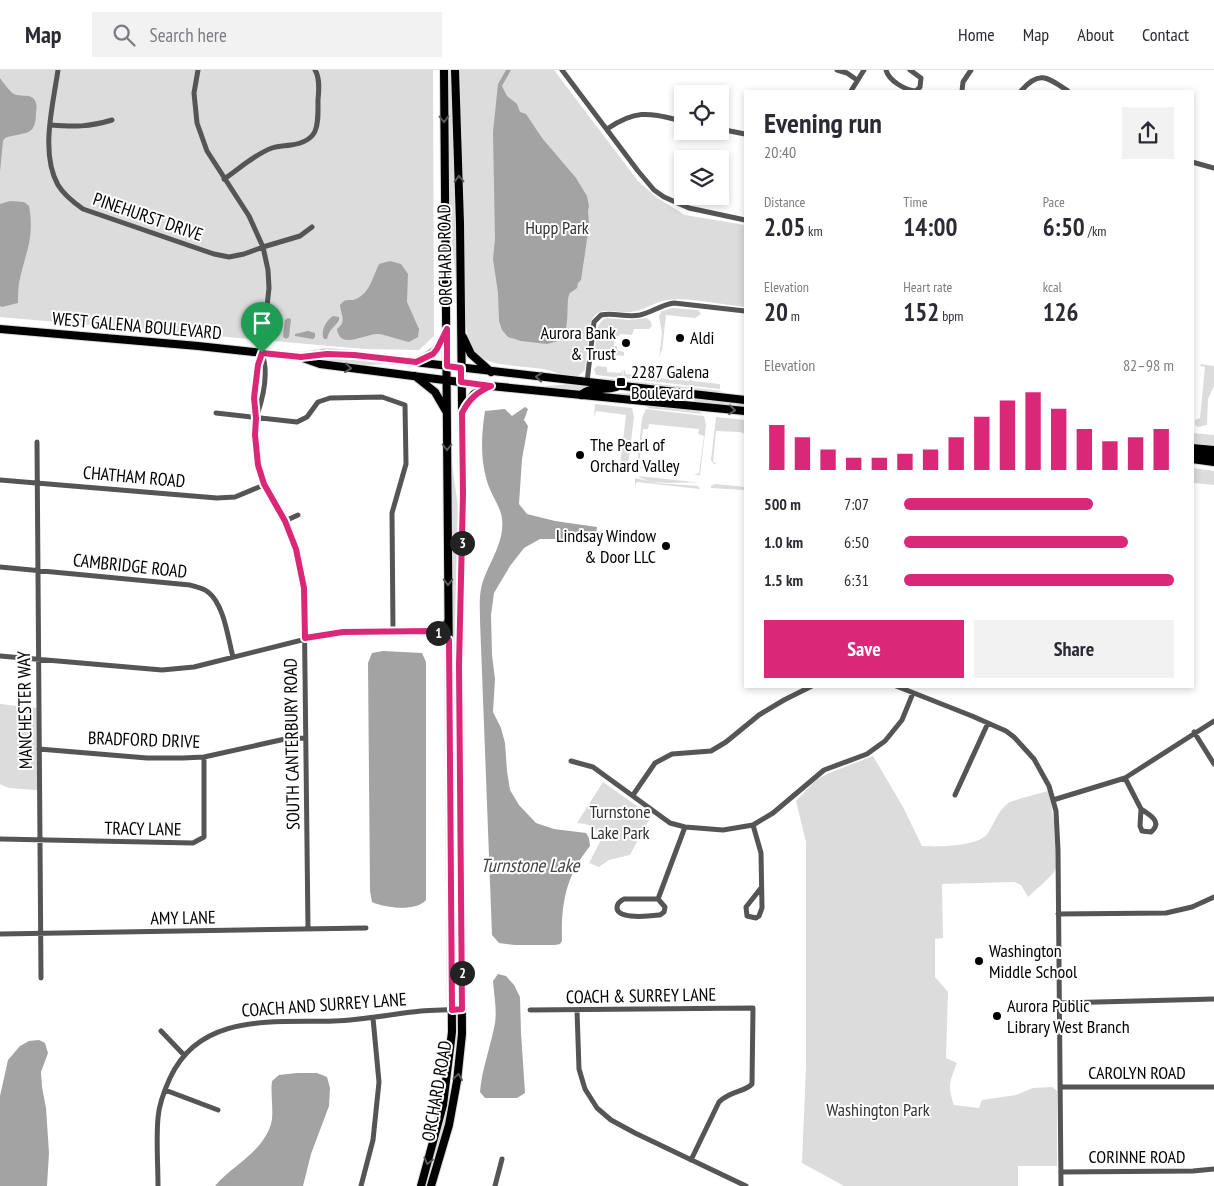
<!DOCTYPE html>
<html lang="en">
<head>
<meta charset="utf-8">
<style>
  :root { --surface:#fff; --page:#f2f2f3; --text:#2b2b33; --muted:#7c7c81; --line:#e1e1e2; --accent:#db2777 }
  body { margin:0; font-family:"PT Sans Narrow",sans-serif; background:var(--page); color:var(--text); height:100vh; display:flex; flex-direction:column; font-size:19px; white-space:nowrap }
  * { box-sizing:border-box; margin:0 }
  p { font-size:16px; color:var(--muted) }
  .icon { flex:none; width:28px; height:28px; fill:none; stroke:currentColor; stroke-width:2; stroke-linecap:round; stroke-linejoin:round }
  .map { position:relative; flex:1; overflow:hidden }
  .drawer { position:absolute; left:744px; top:20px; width:450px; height:598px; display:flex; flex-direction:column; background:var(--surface); border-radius:0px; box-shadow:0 2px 8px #0003 }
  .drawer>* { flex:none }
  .controls { position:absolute; left:674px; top:15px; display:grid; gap:10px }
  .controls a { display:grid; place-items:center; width:55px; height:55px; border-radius:0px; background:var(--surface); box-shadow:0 2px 8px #0003; font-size:25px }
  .pin { position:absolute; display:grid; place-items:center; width:42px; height:42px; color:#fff; margin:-51px -21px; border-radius:50% 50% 50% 0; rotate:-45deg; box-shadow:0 0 5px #0007 }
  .pin .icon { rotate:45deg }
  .km { position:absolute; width:25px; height:25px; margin:-12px; border-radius:50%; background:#222; color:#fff; font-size:14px; line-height:25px; text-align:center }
  .round { display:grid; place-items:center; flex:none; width:52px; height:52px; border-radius:0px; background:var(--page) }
  .summary { display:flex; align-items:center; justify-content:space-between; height:85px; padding:0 20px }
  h1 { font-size:28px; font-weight:700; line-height:38px }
  .metrics { display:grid; grid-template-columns:repeat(3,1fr); gap:8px; height:85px; padding:5px 20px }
  .metrics div { display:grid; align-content:center }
  .metrics b { font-size:25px; font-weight:700 }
  .metrics small { font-size:14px; font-weight:400 }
  .metrics p { font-size:14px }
  .chart { height:140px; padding:10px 20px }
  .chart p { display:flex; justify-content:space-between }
  .chart svg { width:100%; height:90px; margin-top:5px; stroke:var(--accent); stroke-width:6 }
  .action { display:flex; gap:10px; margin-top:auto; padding:10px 20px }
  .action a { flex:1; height:58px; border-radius:0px; background:var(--accent); color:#fff; font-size:20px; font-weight:700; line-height:58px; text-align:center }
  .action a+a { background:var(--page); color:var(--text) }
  ul { padding:0 20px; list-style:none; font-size:16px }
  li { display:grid; grid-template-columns:80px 60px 1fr; align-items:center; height:38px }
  li i { height:12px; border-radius:6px; background:var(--accent) }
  header { display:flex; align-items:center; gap:30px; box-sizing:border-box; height:70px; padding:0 25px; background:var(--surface); border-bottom:1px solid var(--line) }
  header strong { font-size:24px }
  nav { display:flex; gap:28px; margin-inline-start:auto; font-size:18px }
  .search { width:350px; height:45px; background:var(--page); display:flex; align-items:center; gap:12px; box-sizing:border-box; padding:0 18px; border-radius:0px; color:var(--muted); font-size:19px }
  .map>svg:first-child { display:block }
  .green { fill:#dcdcdc }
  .water { fill:#a3a3a3 }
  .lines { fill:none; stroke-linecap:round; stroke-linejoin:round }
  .primary-casing { stroke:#dbdbdb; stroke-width:10 }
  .minor { stroke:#555; stroke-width:5 }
  .primary { stroke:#000; stroke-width:8 }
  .oneway { stroke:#595959 }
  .route-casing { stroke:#fff; stroke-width:10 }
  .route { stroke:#db2777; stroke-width:6 }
  .poi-dot { fill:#000; stroke:#fff; stroke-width:2 }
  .labels { text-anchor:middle; stroke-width:4; stroke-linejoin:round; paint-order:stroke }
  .street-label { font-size:18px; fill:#000; stroke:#fff }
  .park-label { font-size:18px; fill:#333; stroke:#fff }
  .poi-label { font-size:18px; fill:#000; stroke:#fff; text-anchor:start }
  .water-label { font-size:19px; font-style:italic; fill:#444; stroke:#fff }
</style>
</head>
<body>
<header>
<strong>Map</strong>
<div class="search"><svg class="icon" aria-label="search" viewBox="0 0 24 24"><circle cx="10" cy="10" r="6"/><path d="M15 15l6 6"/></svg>Search here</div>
<nav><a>Home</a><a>Map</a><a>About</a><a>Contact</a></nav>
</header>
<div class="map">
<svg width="1214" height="1116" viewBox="0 0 1214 1116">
  <rect width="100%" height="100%" fill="#fff"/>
  <path class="green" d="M0,0H433L434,266L419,280L364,279L0,247Z
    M448,0H452L458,209H456L449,149Z
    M460,0H554L638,111L656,127L685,145L745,155V237C723,235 688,227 667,230C654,232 644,241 630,242C614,244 598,233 590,254L585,300L577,307C565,307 554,301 543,299C524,296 491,297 476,284C467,276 467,259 465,248Z
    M672,238L698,240L701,244L695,248L666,245L662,281H661L659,289L662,263L659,246L662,241Z
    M607,248L629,250L647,248L651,252L652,256L649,259H634L632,265L620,264L619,266H615L614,276H617V280L624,282V286L608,284L607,290L598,289L595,285C596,273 594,252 607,248Z
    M350,288L388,292V294L349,296L316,290Z
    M1201,294L1214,296V316L1208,329L1207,355L1198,357L1195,355V350L1200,348L1205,297L1200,296Z
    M597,296L607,297V302L621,303L623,299L622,308L596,305L594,299Z
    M624,299L626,304L651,307L652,302L659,303V308L689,311L692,306V311L720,314V319L623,308Z
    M599,308H600L723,321L714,323L604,310Z
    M572,314L588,316L579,321L546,318V316Z
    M617,323L657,324L745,333V337L617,325Z
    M595,334L632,338L634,347L627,404H619L626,345L596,341L594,347Z
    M651,335L696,340L703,344L647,338Z
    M646,339L704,346L706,355L700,405H694L699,403L704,366L698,364L699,359L649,354L648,359H643L639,397L644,398L639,399L637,397L642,348Z
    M716,347L745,350V364L740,362L716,361L713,392L717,393L714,394L711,390Z
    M1192,363L1214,365V377L1193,375Z
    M451,387L459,444V918L457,923H455Z
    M1193,398L1214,401V415L1193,413Z
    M638,406L694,412L698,413C680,411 653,417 638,406Z
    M635,408L657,413L698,416L700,419L637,412L635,416Z
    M715,414L745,417V420L711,418V416Z
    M0,634L37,638V720L9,718L0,714Z
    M873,686L903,737L922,776C937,777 979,777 988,763C994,754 998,741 1007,734C1014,729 1039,724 1048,721C1052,735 1062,791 1054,802C1047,811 1036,819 1028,827L1021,815L1014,812L942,814L943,868L935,869V907L948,922L946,988L957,993C950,1011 947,1016 954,1035L979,1038L982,1030L1016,1025L1033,1018L1052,1017L1057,1021V1096H1018V1116H844L802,1093L806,996V772L796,731L816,710L827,704Z
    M603,712L651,746L630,785L609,790L599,797L589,793L601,770C596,757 591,754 577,753Z
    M451,1004L446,1050L428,1116H424L442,1051Z"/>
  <path class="water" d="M506,0H511L502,16L507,26L517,34L520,42L526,44L542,68L576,108L587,126L589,136L588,140L589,156L581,210L578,213L577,218C575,220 572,221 570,223C565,229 571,256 562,268H559L558,271L547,274L521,271L508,267L502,260L499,251L498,223L493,189L495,169L493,62L498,14Z
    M0,8C2,11 11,23 14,24C20,27 27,24 33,28C37,32 37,37 36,42C36,68 25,61 5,68L3,71L0,102Z
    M10,131L24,132L29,136C35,169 25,183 19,213C18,220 18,227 18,233L2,237L0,236V134Z
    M390,191L401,194L408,204L407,232L419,259L418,267L409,272C399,270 388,265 378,264C366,263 340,281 337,259C347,251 341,246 340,235L344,231C348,229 352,231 356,229C370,223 373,206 379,194Z
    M333,246L339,247V250C334,259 330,257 327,269H324C320,262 326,250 333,246Z
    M288,248L291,249L289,267L286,269L283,267L285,250Z
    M308,261L315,263V267L313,269L295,266V264Z
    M525,337L528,339L524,350L528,356L522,389L519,434L527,444L555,451L597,457L596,464L594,469H540L524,478L510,496L494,523L491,545L492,585L495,609L493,642L501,658L505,673L507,701L510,720L519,735L536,753L554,759L586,763L589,768L590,776C566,806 561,832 562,871L560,874L555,875H515L499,873L492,865L480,550C480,540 479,529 481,519C486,495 505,475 502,449C501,438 493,428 489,417C480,393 481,366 485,341L505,339L512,346Z
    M383,581L422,583L426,592V830C416,842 385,838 372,832L370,821L368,593L372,583Z
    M498,904L506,906L514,915L520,927L521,963L525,1023L517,1028H485L480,1022C482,998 491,976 495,953C497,939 494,925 493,911Z
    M39,970L45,973L48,983L41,1002L42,1017L46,1038L49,1083L47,1116H0V1026L8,990L20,976L29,971Z
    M297,1003H317L327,1007L330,1018L329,1036L311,1084L303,1116H215C231,1096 260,1084 270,1057C275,1046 270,1024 272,1011L279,1005Z"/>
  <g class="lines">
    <defs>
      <path id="primary" d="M0,259L198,276L301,287L327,283L353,285L745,330
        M463,267L471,284L491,302
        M303,288L320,294L491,316L745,341
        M416,292C433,284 438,281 445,263
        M415,306L435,322L446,341
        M581,325C591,316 604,321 616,317
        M462,341L474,324L490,316
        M1192,378L1214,380
        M1192,384L1214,386
        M1192,389L1214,392
        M421,1116L443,1035L452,962L444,0
        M431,1116L449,1055L457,1011L462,964L459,595L463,424L460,153L455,0"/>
    </defs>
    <use href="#primary" class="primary-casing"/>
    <path class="minor" d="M58,0C53,35 40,83 58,115C64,125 73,132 83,139L214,184L229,187L244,184L263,177L300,166L312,157
      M198,0L194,23L197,53L207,81L249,146L263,177L268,200L269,218L262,283L258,295L254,329L256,348V383L264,415L285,451L295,479L304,518L308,859
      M562,0L638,101L654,120L664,127L689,138L745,150
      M837,0L847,3L857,10
      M886,0C889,11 905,20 916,21L920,17L921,8L910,0
      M851,21L864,0
      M962,21L963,12L971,0
      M1021,21C1039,0 1047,7 1068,21
      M51,55C74,57 89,57 112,50
      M607,59C637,39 648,43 682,51
      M720,59L745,64
      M1192,92L1214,98
      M224,109C239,99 255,84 272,78C278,76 285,76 291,75C320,71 318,55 318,30C319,20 320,8 315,0
      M587,312L594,252L601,245C614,242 626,248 640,245C652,242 661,235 674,233L745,241
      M216,343L297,352L307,347L318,332L330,328L382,327L405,335L406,394L392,443L393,561
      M257,345C264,325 269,303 262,283
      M37,372L41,908
      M0,410L217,428L235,427L264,415
      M285,451L298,445
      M0,497L190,515C196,517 203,518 208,522C224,534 228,568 233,587
      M432,561L438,559L449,549
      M0,586L162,600L194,597L330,563L432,561L443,565L449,570
      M896,616L972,646L1006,661L1014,667L1034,689L1049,716L1056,741L1058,780L1061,1116
      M1194,662L1214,694
      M39,679L147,688H183L204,687L285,669L306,668
      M571,691L593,697L670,753L685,757L723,760L753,755L773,743L824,700L867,684L885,671L902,650L913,623
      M1125,708L1141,739L1140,756L1142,761L1151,762C1163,752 1150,745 1141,739
      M633,725L655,693L672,684L711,681L726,672L759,645L784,630L812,616
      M955,725L988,653
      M1053,730L1125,708L1214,651
      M753,755L761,783L762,838L759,846L756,848L747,846L746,837L761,818
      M0,769L193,773L204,767V687
      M658,829L665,837L664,842L660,845C651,846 618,850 617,838C617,833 620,831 624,829H658L685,757
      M1058,844L1166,843L1192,837L1214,827
      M0,864L366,858
      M1059,933L1214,929
      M530,940L753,938L752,1014C745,1022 730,1021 719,1032L691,1090
      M577,940L579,999L585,1019L597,1038L611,1050L635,1063L746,1116
      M161,961L184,985
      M1060,1017H1214
      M165,1020L218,1040
      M1061,1102L1193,1101L1214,1099
      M158,1116C158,1094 156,1070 158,1048C159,1034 164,1021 170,1008C200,942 274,953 334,951C363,950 392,944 421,941C435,940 449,940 462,939
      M361,1116L373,1070L379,1012L373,948
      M495,1116L502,1089"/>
    <use href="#primary" class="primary"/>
  </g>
  <defs><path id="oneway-chevron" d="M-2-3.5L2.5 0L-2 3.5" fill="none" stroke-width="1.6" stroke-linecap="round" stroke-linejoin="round" transform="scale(1.25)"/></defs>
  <g class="oneway">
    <use href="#oneway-chevron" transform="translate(444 49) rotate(89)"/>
    <use href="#oneway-chevron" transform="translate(459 109) rotate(-92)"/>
    <use href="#oneway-chevron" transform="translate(348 298) rotate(7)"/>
    <use href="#oneway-chevron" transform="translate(539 307) rotate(-174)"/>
    <use href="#oneway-chevron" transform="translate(732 340) rotate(6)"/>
    <use href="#oneway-chevron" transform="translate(447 377) rotate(90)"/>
    <use href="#oneway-chevron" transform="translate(448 512) rotate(90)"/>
    <use href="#oneway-chevron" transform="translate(458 1007) rotate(-82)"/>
    <use href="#oneway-chevron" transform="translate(428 1091) rotate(105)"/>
  </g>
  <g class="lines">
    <defs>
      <path id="route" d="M447,259V296L461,298V312L491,316C477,322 469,329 462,343L463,424L459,595L462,939L452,940L449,570L443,565L432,561L343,562L305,568L304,518L296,479L285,451L264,414L258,395L255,365L256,348L254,328L258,295L262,283L301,287L327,284L354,285L416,292L433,284L437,279Z"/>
    </defs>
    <use href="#route" class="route-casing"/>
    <use href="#route" class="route"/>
  </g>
  <g class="poi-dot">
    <circle cx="680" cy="268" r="5"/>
    <circle cx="626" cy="273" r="5"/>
    <rect x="616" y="307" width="10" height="10" rx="2.5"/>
    <circle cx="580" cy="385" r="5"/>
    <circle cx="666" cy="476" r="5"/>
    <circle cx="979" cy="891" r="5"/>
    <circle cx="997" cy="946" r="5"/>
  </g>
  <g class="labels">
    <g class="street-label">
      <text transform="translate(148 147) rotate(19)" y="6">PINEHURST DRIVE</text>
      <text transform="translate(445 185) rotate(-91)" y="6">ORCHARD ROAD</text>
      <text transform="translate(137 256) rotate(5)" y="6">WEST GALENA BOULEVARD</text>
      <text transform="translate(134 407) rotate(5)" y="6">CHATHAM ROAD</text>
      <text transform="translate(130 496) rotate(6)" y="6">CAMBRIDGE ROAD</text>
      <text transform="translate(25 640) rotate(-91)" y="6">MANCHESTER WAY</text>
      <text transform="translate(144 670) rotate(2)" y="6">BRADFORD DRIVE</text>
      <text transform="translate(292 674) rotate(-91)" y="6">SOUTH CANTERBURY ROAD</text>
      <text transform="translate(143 759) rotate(1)" y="6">TRACY LANE</text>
      <text transform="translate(183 848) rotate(-1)" y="6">AMY LANE</text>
      <text transform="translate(641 926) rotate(-1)" y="6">COACH &amp; SURREY LANE</text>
      <text transform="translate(324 935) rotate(-4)" y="6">COACH AND SURREY LANE</text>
      <text x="1137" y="1009">CAROLYN ROAD</text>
      <text transform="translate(437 1021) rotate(-80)" y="6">ORCHARD ROAD</text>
      <text x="1137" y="1093">CORINNE ROAD</text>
    </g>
    <g class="park-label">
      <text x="557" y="164">Hupp Park</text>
      <text x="620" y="748">Turnstone<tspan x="620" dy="21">Lake Park</tspan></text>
      <text x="878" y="1046">Washington Park</text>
    </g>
    <g class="poi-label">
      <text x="616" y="269" text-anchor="end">Aurora Bank<tspan x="616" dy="21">&amp; Trust</tspan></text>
      <text x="690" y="274">Aldi</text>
      <text x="631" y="308">2287 Galena<tspan x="631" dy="21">Boulevard</tspan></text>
      <text x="590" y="381">The Pearl of<tspan x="590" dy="21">Orchard Valley</tspan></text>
      <text x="656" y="472" text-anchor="end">Lindsay Window<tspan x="656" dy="21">&amp; Door LLC</tspan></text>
      <text x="989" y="887">Washington<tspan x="989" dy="21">Middle School</tspan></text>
      <text x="1007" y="942">Aurora Public<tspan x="1007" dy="21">Library West Branch</tspan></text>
    </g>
    <g class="water-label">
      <text x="530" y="802">Turnstone Lake</text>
    </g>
  </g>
</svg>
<div class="controls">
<a><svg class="icon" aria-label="locate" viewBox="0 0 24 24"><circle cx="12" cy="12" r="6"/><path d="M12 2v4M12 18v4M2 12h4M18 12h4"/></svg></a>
<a><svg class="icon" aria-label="layers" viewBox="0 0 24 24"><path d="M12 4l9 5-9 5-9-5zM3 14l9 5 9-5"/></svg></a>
</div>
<div class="pin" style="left:262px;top:283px;background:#1e9e55"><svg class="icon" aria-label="arrive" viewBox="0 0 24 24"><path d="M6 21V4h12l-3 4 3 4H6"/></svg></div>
<b class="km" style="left:438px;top:563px">1</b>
<b class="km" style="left:462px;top:903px">2</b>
<b class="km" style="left:462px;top:473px">3</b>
<section class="drawer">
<div class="summary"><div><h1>Evening run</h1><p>20:40</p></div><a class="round"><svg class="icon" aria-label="share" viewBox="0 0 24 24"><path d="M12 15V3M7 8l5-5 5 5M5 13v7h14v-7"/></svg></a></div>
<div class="metrics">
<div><p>Distance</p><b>2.05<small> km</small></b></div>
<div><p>Time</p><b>14:00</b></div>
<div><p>Pace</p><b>6:50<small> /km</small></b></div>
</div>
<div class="metrics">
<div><p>Elevation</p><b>20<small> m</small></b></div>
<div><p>Heart rate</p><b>152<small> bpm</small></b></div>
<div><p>kcal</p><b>126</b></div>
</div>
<div class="chart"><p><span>Elevation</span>82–98 m</p>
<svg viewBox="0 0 160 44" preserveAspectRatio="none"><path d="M5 44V22M15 44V28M25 44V34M35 44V38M45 44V38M55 44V36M65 44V34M75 44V28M85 44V18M95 44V10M105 44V6M115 44V14M125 44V24M135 44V30M145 44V28M155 44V24"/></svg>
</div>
<ul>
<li><b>500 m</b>7:07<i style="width:70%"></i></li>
<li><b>1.0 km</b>6:50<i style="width:83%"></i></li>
<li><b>1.5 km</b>6:31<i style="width:100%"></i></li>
</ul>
<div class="action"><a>Save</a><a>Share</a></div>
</section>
</div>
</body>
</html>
